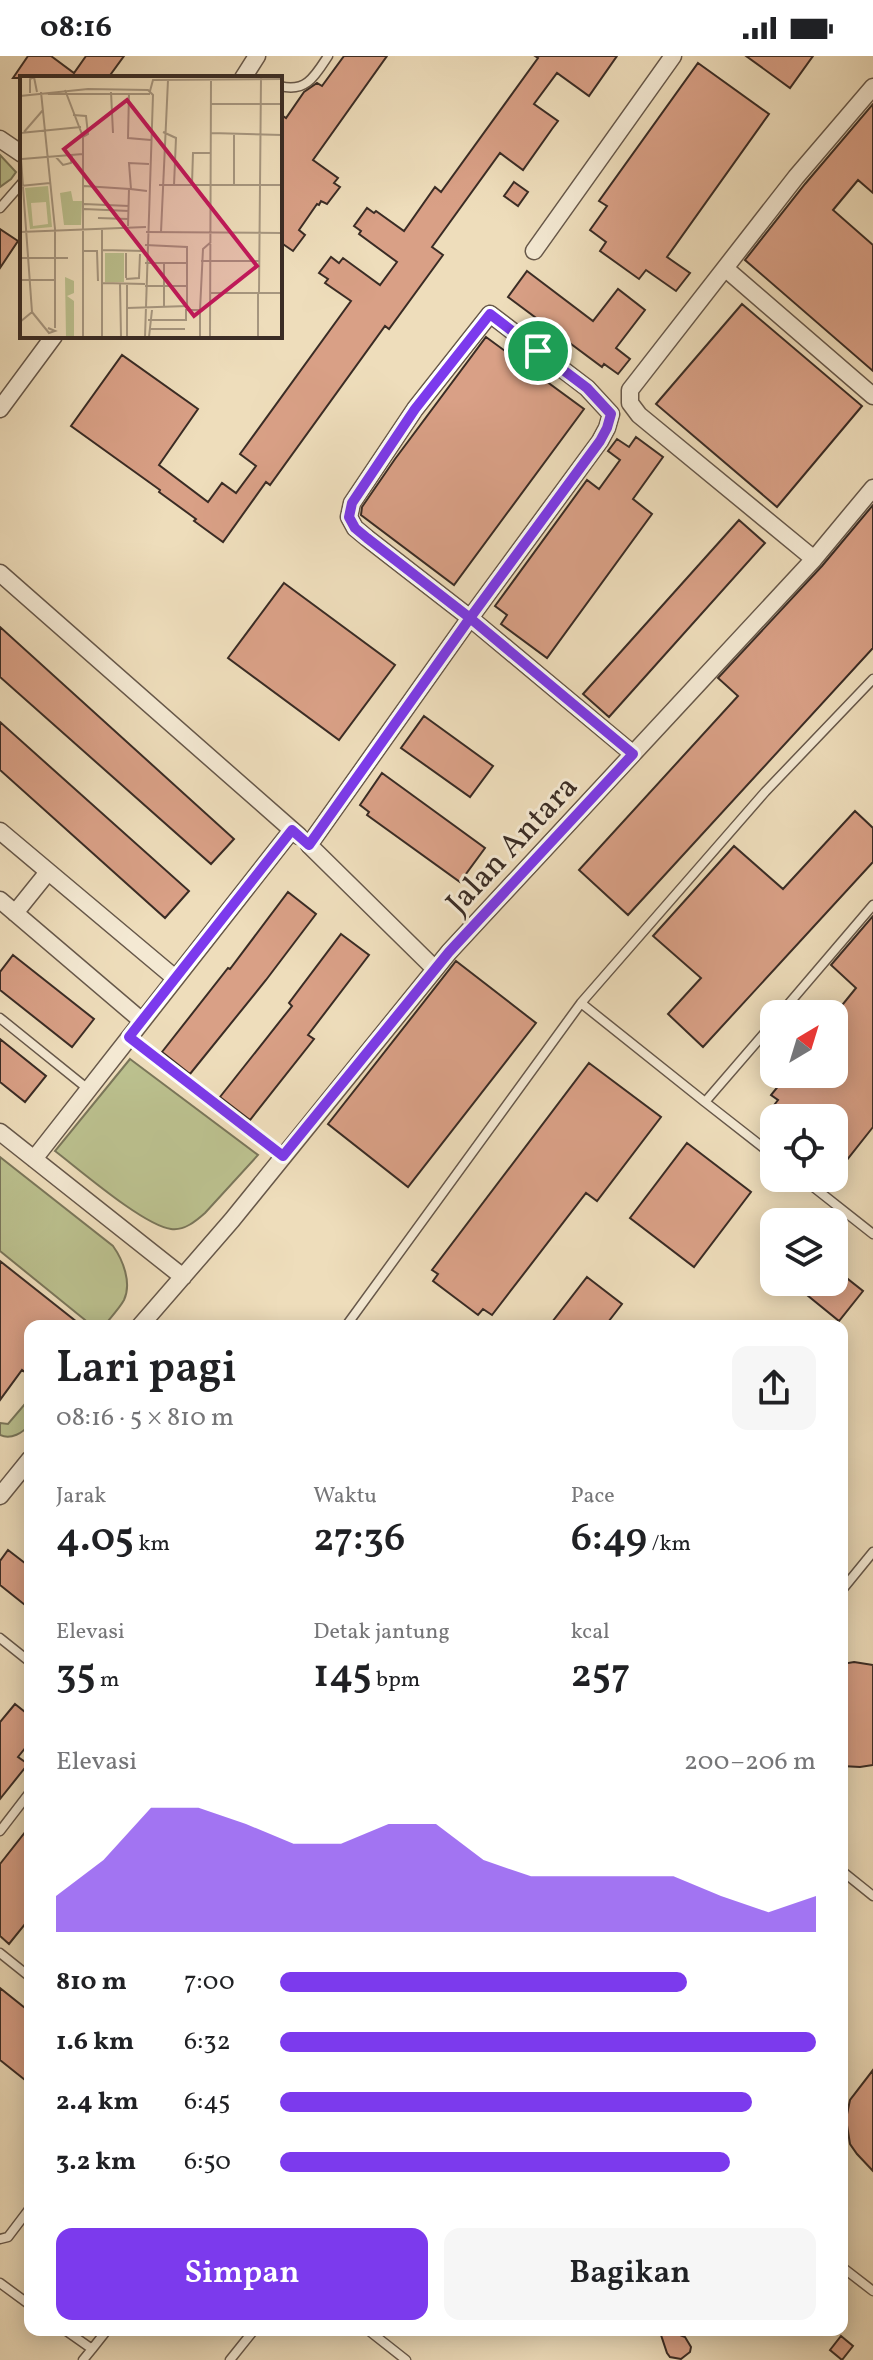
<!DOCTYPE html>
<html lang="id">
<head>
<meta charset="utf-8">
<style>
  :root { --surface:#fff; --page:#f6f6f6; --text:#202124; --muted:#757577; --accent:#7c3aed }
  body { margin:0; font-family:Vollkorn,serif; background:var(--page); color:var(--text); height:100vh; display:flex; flex-direction:column; font-size:30px; white-space:nowrap }
  * { box-sizing:border-box; margin:0 }
  p { font-size:26px; color:var(--muted) }
  .icon { flex:none; width:44px; height:44px; fill:none; stroke:currentColor; stroke-width:2; stroke-linecap:round; stroke-linejoin:round }
  .map { position:relative; flex:1; overflow:hidden }
  .drawer { position:absolute; left:24px; top:1264px; width:824px; height:1016px; display:flex; flex-direction:column; background:var(--surface); border-radius:16px; box-shadow:0 4px 20px #0003 }
  .drawer>* { flex:none }
  .needle { width:52px; rotate:38deg }
  .controls { position:absolute; left:760px; top:944px; display:grid; gap:16px }
  .controls a { display:grid; place-items:center; width:88px; height:88px; border-radius:16px; background:var(--surface); box-shadow:0 4px 20px #0003; font-size:40px }
  .pin { position:absolute; display:grid; place-items:center; width:68px; height:68px; color:#fff; margin:-34px; border:4px solid #fff; border-radius:50%; box-shadow:0 2px 8px #0007 }
  .round { display:grid; place-items:center; flex:none; width:84px; height:84px; border-radius:16px; background:var(--page) }
  .headline { display:flex; align-items:center; justify-content:space-between; height:136px; padding:0 32px }
  h1 { font-size:44px; font-weight:600; line-height:60px }
  .stats { display:grid; grid-template-columns:repeat(3,1fr); gap:12px; height:136px; padding:8px 32px }
  .stats div { display:grid; align-content:center }
  .stats b { font-size:40px; font-weight:600 }
  .stats small { font-size:22px; font-weight:400 }
  .stats p { font-size:22px }
  .chart { height:224px; padding:16px 32px }
  .chart p { display:flex; justify-content:space-between }
  .chart svg { width:100%; height:144px; margin-top:8px; fill:var(--accent); opacity:.7 }
  .cta { display:flex; gap:16px; margin-top:auto; padding:16px 32px }
  .cta a { flex:1; height:92px; border-radius:16px; background:var(--accent); color:#fff; font-size:32px; font-weight:600; line-height:92px; text-align:center }
  .cta a+a { background:var(--page); color:var(--text) }
  ul { padding:0 32px; list-style:none; font-size:26px }
  li { display:grid; grid-template-columns:128px 96px 1fr; align-items:center; height:60px }
  li i { height:20px; border-radius:10px; background:var(--accent) }
  .status { display:flex; justify-content:space-between; align-items:center; height:56px; padding:0 40px; background:var(--surface); direction:ltr }
  .status svg { height:22px; fill:currentColor }
  .map>svg:first-child { display:block }
  .green { fill:#bbc08e; stroke:#7a765a; stroke-width:2 }
  .building { fill:#d9a086; stroke:#3a2c25; stroke-width:2 }
  .lines { fill:none; stroke-linecap:round; stroke-linejoin:round }
  .lane-casing { stroke:#67584a; stroke-width:11 }
  .street-casing { stroke:#67584a; stroke-width:19 }
  .lane { stroke:#f4e9d3; stroke-width:8 }
  .street { stroke:#f4e9d3; stroke-width:16 }
  .route-casing { stroke:#fff; stroke-width:16 }
  .route { stroke:#7c3aed; stroke-width:10 }
  .labels { text-anchor:middle; stroke-width:6; stroke-linejoin:round; paint-order:stroke }
  .street-label { font-size:32px; fill:#3a2c25; stroke:#f4e9d3 }
  .inset-road { fill:none; stroke:#a6967f; stroke-width:2 }
  .view { fill:#c2185b; fill-opacity:0.15; stroke:#c2185b; stroke-width:4 }
  .inset-edge { fill:none; stroke:#3a2c25; stroke-width:4 }
</style>
</head>
<body>
<div class="status"><b>08:16</b><svg viewBox="0 0 49 12"><path d="M0 12V9h3v3zM5 12V6h3v6zM10 12V3h3v9zM15 12V0h3v12zM26 1h20v11H26zM47 4h2v5h-2z"/></svg></div>
<div class="map">
<svg width="873" height="2304" viewBox="0 0 873 2304">
  <rect width="100%" height="100%" fill="#edb"/>
  <filter id="stains"><feTurbulence type="fractalNoise" baseFrequency=".0025" numOctaves="4"/><feColorMatrix values="0 0 0 0 .2 0 0 0 0 .09 0 0 0 0 .02 0 0 0 .5 -.17"/></filter>
  <radialGradient id="worn" r=".72"><stop offset=".6" stop-color="#630" stop-opacity="0"/><stop offset="1" stop-color="#630" stop-opacity=".3"/></radialGradient>
  <path class="green" d="M0,99L16,116L11,123L0,131Z
    M130,1003L258,1099L205,1157C196,1165 184,1175 171,1173C143,1169 80,1114 55,1095Z
    M0,1101L113,1190C123,1204 132,1227 124,1244C119,1253 110,1262 104,1270H89L90,1268L0,1195Z
    M30,1342V1368C23,1377 11,1384 0,1379V1367L8,1368Z"/>
  <path class="building" d="M28,0H51L74,17L86,0H124L108,22H13Z
    M344,0H387L313,104L338,122L334,127L340,131L327,148L321,145L319,149L317,148L299,174L305,179L293,195L280,186V58L286,62L304,36L317,27L322,30Z
    M535,0H617L589,40L557,17L534,48L558,65L552,73L523,114L500,97L432,191L443,199L389,273L385,270L270,429L266,426L223,486L194,465L196,463L159,436L160,434L71,370L122,299L198,353L159,409L208,446L222,427L236,437L256,410L240,398L351,245L325,227L328,223L319,217L331,201L339,207L343,202L380,229L397,206L359,178L361,175L354,170L367,152L374,157L376,155L404,175L435,131L441,136L538,2Z
    M746,0H813L790,32Z
    M698,7L769,58L667,201L690,217L676,235L646,214L639,223L600,195L606,186L590,174L607,150L599,145Z
    M873,48V137L858,124L833,154L873,189V315L745,204L805,128Z
    M514,126L528,136L518,150L504,140Z
    M0,173L18,185L0,212Z
    M527,215L593,265L618,233L645,254L616,292L630,303L618,318L604,308L602,311L508,241Z
    M742,248L862,350L777,451L656,348Z
    M486,281L584,353L454,529L361,459L362,451L395,403Z
    M636,381L663,401L633,443L652,458L547,602L501,568L507,559L495,550L587,424L599,433L620,404L608,395L617,383L629,391Z
    M873,449V592L628,859L579,814L738,640L718,622L822,510Z
    M739,464L765,487L609,661L583,638Z
    M284,527L395,609L339,684L228,602Z
    M0,571L234,783L211,808L0,621Z
    M424,660L493,710L470,741L401,692Z
    M0,666L189,835L165,862L0,714Z
    M382,717L485,792L460,826L367,759L369,756L360,749Z
    M855,755L873,772V806L703,991L668,958L701,922L653,880L734,790L783,833Z
    M288,836L316,858L266,924L190,1018L162,996L228,912L230,913Z
    M873,860V1071L846,1105L834,1096V1062H764L778,1044L771,1039L788,1018H834V959L856,932L831,909Z
    M341,878L369,899L308,979L314,983L250,1064L220,1041L292,950L289,947Z
    M13,899L94,963L72,991L0,934V916Z
    M456,905L536,967L408,1131L328,1068Z
    M0,983L46,1020L25,1046L0,1026Z
    M589,1007L661,1061L597,1145L586,1137L492,1259L483,1253L478,1259L433,1225L438,1218L432,1214Z
    M687,1087L751,1136L694,1211L630,1162Z
    M0,1205L82,1270H30V1320L22,1314L0,1344Z
    M834,1212L863,1235L839,1265L791,1226H834Z
    M587,1221L622,1248L605,1270H549Z
    M8,1494L30,1511V1553L0,1529V1505Z
    M854,1606L873,1609V1709L860,1711L842,1710V1608Z
    M15,1648L30,1660V1686L18,1701L28,1708L0,1743V1666Z
    M30,1770V1862L9,1888L0,1880V1808Z
    M0,1932L30,1956V2028L0,2004Z
    M873,2014V2115L857,2098L850,2088L846,2063L850,2044Z
    M661,2279H680L685,2281L691,2291L690,2296L681,2303L670,2301L667,2297Z
    M841,2280L853,2290L842,2304L830,2294Z"/>
  <g class="lines">
    <defs>
      <path id="lane" d="M280,30C306,37 315,20 328,0
        M0,152L22,127
        M581,947L705,1046L774,966
        M780,958L873,849
        M0,962L88,1033
        M130,982L283,1100
        M705,1046L774,1100
        M802,1122L873,1178
        M346,1270L581,947L765,736L873,623
        M842,1534L873,1496
        M0,1582L30,1606
        M0,1775L30,1736
        M842,1815L873,1840
        M0,1897L30,1921
        M0,2183L8,2181L30,2152
        M842,2211L873,2235
        M0,2227L30,2249
        M65,2274L92,2293L83,2304
        M368,2274L406,2304
        M92,2293L107,2274
        M230,2304L254,2274"/>
      <path id="street" d="M243,22L257,0
        M0,83L22,98
        M534,195L673,0
        M726,213L873,340
        M490,258L587,332L611,358L607,372L600,385L470,562L367,482L355,472L349,461L352,447L415,353Z
        M0,353L54,280
        M814,503L639,359L630,347V334L796,121L873,31
        M0,517L299,780
        M0,775L175,922
        M0,844L142,965
        M15,857L48,816
        M435,913L309,789L470,562L633,698
        M0,1076L183,1221
        M34,1103L292,774
        M140,1270L232,1164L449,896L814,503L873,432
        M0,1440L30,1403"/>
    </defs>
    <use href="#lane" class="lane-casing"/>
    <use href="#street" class="street-casing"/>
    <use href="#lane" class="lane"/>
    <use href="#street" class="street"/>
  </g>
  <g class="lines">
    <defs>
      <path id="route" d="M538,295L587,332L611,358L607,372L600,385L470,562L309,789L292,774L129,981L283,1100L449,896L633,698L470,562L367,482L355,472L349,461L352,447L415,353L490,258L538,295"/>
    </defs>
    <use href="#route" class="route-casing"/>
    <use href="#route" class="route"/>
  </g>
  <g class="labels">
    <g class="street-label">
      <text transform="translate(511 788) rotate(-47)" y="11">Jalan Antara</text>
    </g>
  </g>
  <g transform="translate(20 20)">
    <rect width="262" height="262" fill="#edb"/>
    <path d="M28,110L32,151L10,153L5,112ZM26,126L28,148L13,150L11,127ZM51,115L53,125H62L61,149H44L40,117ZM85,177H104V206H85ZM45,201L54,205V217L47,220L54,225V261H46Z" fill="#bbc08e" fill-rule="evenodd"/>
    <path class="inset-road" d="M45,14L63,61V261M130,15L133,4L262,3M21,16L35,153V252M91,16L93,57M10,17V3L14,1L17,16M109,17L108,62L131,64M28,18H130M0,20L68,13L128,14L133,19L125,261M191,28H262M53,39L66,40L68,58L63,61M4,56L23,34M0,57L61,51M191,57L262,59M214,57V109M35,80L43,89L51,87L52,79M2,83L63,78M172,108L173,77H191M139,109H154L156,62L143,56M154,109H262M0,110L30,107M64,110L110,113M127,115L111,113L109,87L129,88M64,128L109,130M64,133L109,135M78,142L108,143M108,150L109,113M82,152V261M0,156L126,151M126,156L262,157M141,156L148,4M82,174L125,175M63,175H77L78,205M0,182H48M181,185H239M125,187H167M144,188V231M106,202V177M106,203L119,202L120,178M0,204H36M82,207L125,208M100,207L101,261M107,207V261M125,210H167M190,217H262M239,217L241,2M107,232L167,230V171L125,169M165,234H180V261M180,234L183,173L191,166M12,236L29,257L35,255L28,252M128,244H166V235M0,246L12,236L1,83M129,253H165M129,261L132,234M190,261L191,4M238,261V217"/>
    <path class="view" d="M107,24L237,190L174,240L44,73Z"/>
    <rect width="262" height="262" class="inset-edge"/>
  </g>
  <rect width="100%" height="100%" filter="url(#stains)"/>
  <rect width="100%" height="100%" fill="url(#worn)"/>
</svg>
<div class="controls">
<a><svg class="needle" viewBox="-14 -14 28 28"><path d="M0-13l5 13h-10z" fill="#e53935"/><path d="M0 13l5-13h-10z" fill="#757577"/></svg></a>
<a><svg class="icon" aria-label="locate" viewBox="0 0 24 24"><circle cx="12" cy="12" r="6"/><path d="M12 2v4M12 18v4M2 12h4M18 12h4"/></svg></a>
<a><svg class="icon" aria-label="layers" viewBox="0 0 24 24"><path d="M12 4l9 5-9 5-9-5zM3 14l9 5 9-5"/></svg></a>
</div>
<div class="pin" style="left:538px;top:295px;background:#1e9e55"><svg class="icon" aria-label="arrive" viewBox="0 0 24 24"><path d="M6 21V4h12l-3 4 3 4H6"/></svg></div>
<section class="drawer">
<div class="headline"><div><h1>Lari pagi</h1><p>08:16 · 5 × 810 m</p></div><a class="round"><svg class="icon" aria-label="share" viewBox="0 0 24 24"><path d="M12 15V3M7 8l5-5 5 5M5 13v7h14v-7"/></svg></a></div>
<div class="stats">
<div><p>Jarak</p><b>4.05<small> km</small></b></div>
<div><p>Waktu</p><b>27:36</b></div>
<div><p>Pace</p><b>6:49<small> /km</small></b></div>
</div>
<div class="stats">
<div><p>Elevasi</p><b>35<small> m</small></b></div>
<div><p>Detak jantung</p><b>145<small> bpm</small></b></div>
<div><p>kcal</p><b>257</b></div>
</div>
<div class="chart"><p><span>Elevasi</span>200–206 m</p>
<svg viewBox="0 0 160 44" preserveAspectRatio="none"><path d="M0 44V33L10 22L20 6L30 6L40 11L50 17L60 17L70 11L80 11L90 22L100 27L110 27L120 27L130 27L140 33L150 38L160 33V44z"/></svg>
</div>
<ul>
<li><b>810 m</b>7:00<i style="width:76%"></i></li>
<li><b>1.6 km</b>6:32<i style="width:100%"></i></li>
<li><b>2.4 km</b>6:45<i style="width:88%"></i></li>
<li><b>3.2 km</b>6:50<i style="width:84%"></i></li>
</ul>
<div class="cta"><a>Simpan</a><a>Bagikan</a></div>
</section>
</div>
</body>
</html>
